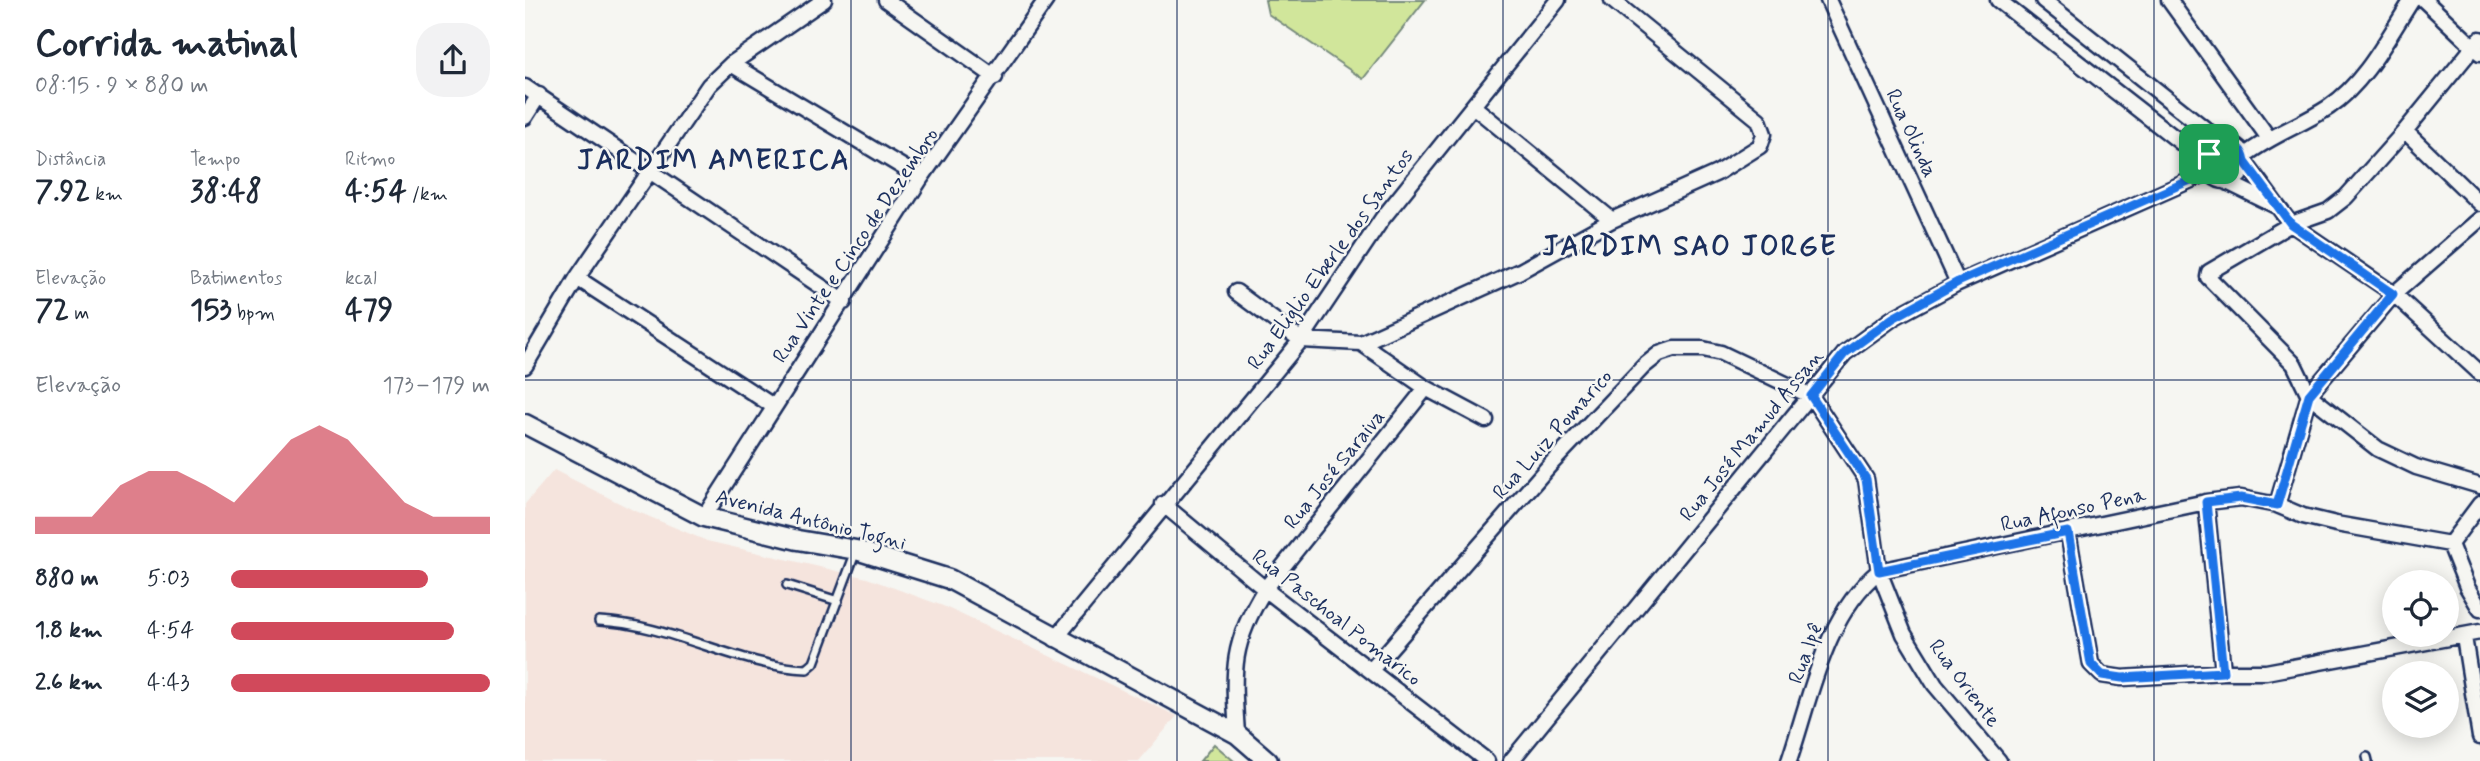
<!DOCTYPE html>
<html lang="pt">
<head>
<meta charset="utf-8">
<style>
  :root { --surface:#fff; --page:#f2f2f3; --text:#1f2937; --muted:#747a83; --accent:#d1495b }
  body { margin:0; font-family:Mynerve,sans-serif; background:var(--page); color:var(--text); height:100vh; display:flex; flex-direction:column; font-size:26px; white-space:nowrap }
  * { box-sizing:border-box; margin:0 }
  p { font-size:23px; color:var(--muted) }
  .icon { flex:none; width:38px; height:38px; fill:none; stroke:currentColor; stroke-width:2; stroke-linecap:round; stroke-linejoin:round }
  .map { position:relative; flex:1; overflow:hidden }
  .details { display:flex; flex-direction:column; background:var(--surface); width:525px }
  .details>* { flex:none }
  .controls { position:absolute; left:1857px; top:570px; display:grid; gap:14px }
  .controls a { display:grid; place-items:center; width:77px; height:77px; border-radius:50%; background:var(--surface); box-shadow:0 4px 18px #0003; font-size:35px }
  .pin { position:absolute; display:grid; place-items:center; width:60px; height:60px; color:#fff; margin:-30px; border-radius:14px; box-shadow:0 4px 10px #0006 }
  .round { display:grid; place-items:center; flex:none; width:74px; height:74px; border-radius:28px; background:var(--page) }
  .summary { display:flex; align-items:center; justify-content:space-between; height:119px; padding:0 35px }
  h1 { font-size:38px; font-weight:800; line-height:52px }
  .figures { display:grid; grid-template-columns:repeat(3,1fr); gap:10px; height:119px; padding:7px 35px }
  .figures div { display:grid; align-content:center }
  .figures b { font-size:30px; font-weight:800 }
  .figures small { font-size:19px; font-weight:400 }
  .figures p { font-size:19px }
  .chart { height:196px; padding:14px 35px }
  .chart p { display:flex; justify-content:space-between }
  .chart svg { width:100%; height:126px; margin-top:7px; fill:var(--accent); opacity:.7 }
  ul { padding:0 35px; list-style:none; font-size:23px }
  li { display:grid; grid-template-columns:112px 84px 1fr; align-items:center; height:52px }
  li i { height:18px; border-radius:9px; background:var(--accent) }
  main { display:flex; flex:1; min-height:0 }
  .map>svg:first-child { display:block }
  .built { fill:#f5e4dd }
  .green { fill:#d1e69b; stroke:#768a7c; stroke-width:2 }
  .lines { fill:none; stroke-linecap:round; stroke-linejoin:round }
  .service-casing { stroke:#1b2f5e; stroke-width:12 }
  .minor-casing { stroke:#1b2f5e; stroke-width:19 }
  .tertiary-casing { stroke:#1b2f5e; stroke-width:23 }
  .service { stroke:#f6f6f2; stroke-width:7 }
  .minor { stroke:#f6f6f2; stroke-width:14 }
  .tertiary { stroke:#f6f6f2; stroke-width:18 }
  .route-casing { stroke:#fff; stroke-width:14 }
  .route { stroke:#1a73e8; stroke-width:9 }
  .grid { fill:none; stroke:#1b2f5e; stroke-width:2; stroke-opacity:0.55 }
  .labels { text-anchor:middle; stroke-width:5; stroke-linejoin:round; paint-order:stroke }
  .street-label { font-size:21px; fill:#1b2f5e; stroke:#f6f6f2 }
  .district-label { font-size:28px; font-weight:bold; letter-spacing:2px; fill:#1b2f5e; stroke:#f6f6f2 }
</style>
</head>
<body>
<main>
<section class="details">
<div class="summary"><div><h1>Corrida matinal</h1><p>08:15 · 9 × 880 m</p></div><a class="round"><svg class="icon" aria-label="share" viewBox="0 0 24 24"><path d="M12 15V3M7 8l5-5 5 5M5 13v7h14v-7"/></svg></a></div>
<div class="figures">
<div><p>Distância</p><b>7.92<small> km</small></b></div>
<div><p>Tempo</p><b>38:48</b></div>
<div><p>Ritmo</p><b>4:54<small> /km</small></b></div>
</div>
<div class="figures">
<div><p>Elevação</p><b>72<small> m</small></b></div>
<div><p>Batimentos</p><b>153<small> bpm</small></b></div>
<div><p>kcal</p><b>479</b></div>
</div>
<div class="chart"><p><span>Elevação</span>173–179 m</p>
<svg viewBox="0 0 160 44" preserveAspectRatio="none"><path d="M0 44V38L10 38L20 38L30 27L40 22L50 22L60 27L70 33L80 22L90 11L100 6L110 11L120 22L130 33L140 38L150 38L160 38V44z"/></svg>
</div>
<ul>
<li><b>880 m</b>5:03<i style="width:76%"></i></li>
<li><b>1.8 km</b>4:54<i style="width:86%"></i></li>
<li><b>2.6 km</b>4:43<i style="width:100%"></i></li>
</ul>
</section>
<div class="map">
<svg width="1955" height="761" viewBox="0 0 1955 761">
  <rect width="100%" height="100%" fill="#f6f6f2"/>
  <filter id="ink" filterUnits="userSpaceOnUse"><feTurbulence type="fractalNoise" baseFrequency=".0143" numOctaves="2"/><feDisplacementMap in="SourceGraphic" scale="14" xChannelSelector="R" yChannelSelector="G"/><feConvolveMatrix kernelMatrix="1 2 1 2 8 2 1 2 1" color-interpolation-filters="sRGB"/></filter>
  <g filter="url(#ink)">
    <path class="built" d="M29,470L106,509L182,541L342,578L418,606L652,716L614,761H0V504Z"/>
    <path class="green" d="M740,0H900L838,79L743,14Z
      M689,744L709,761H675Z"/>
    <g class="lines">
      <defs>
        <path id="service" d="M262,585L313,601
          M74,621C146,624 214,667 282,669L289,663L331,551
          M1842,757L1843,761"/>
        <path id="minor" d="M361,0L470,77
          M1303,0L1433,283
          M1473,0L1682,163
          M1518,0L1699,144
          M1644,0L1743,137
          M1899,0L1955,53
          M1955,39L1880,131L1821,197L1803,211L1766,224L1684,272L1683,277L1769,364L1784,395L1853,449L1891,467L1955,486
          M206,64L396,178
          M0,87L319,302
          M948,106L1087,220
          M0,117L14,95
          M1880,131L1955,204
          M1682 162a19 19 0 1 1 38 0a19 19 0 1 1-38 0Z
          M1719,156C1748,134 1775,126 1804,107C1841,82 1863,37 1887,0
          M1702,182L1753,207L1720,162
          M1753,207L1766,224L1869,294L1955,373
          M52,278L248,406
          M711,292L776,340L836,343L901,388L961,420
          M836,343L995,271L1087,220L1192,173L1235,146L1239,134L1234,120L1087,0
          M0,366L52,278L184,85L206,64L299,0
          M1681,502L1698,672H1741L1955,632
          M638,504L740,589L962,761
          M1955,504L1925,544L1942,587L1955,609
          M1752,505L1784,395L1869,294L1955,219
          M179,517L396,178L521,0
          M1543,532L1566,664L1577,675L1597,678L1698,672
          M1939,637L1955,737
          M530,639L776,340L857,219L1033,0
          M847,669L1024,466L1119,366L1134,354L1149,349H1178L1196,353L1286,396L1341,479L1354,571L1379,634L1410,685L1474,761
          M712,734C708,671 705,645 740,589L901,388
          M986,761L1320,353L1368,318L1433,283L1684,172
          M1264,761C1286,697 1299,616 1354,571L1681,502L1716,498L1752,505L1778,516L1811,524L1925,544"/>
        <path id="tertiary" d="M0,424L179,517L273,540L331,550L424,579L712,734L743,761"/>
      </defs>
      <use href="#service" class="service-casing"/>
      <use href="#minor" class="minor-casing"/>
      <use href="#tertiary" class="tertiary-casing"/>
      <use href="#service" class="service"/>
      <use href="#minor" class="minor"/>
      <use href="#tertiary" class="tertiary"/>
    </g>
  </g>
  <g class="lines" filter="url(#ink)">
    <defs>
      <path id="route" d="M1699,144C1711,144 1718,150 1720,162L1766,224L1868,294L1784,395L1752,505L1716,498L1681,502L1698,672L1597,678L1577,675L1566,664L1543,532L1354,571L1341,479L1286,396L1320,353L1368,318L1433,282L1684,172C1679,158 1685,148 1699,144Z"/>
    </defs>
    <use href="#route" class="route-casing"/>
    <use href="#route" class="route"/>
  </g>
  <path class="grid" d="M326,0V761M652,0V761M978,0V761M1303,0V761M1629,0V761M0,380H1955"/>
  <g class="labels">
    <g class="street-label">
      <text transform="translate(1387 133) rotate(65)" y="7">Rua Olinda</text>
      <text transform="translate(330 245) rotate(-56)" y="7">Rua Vinte e Cinco de Dezembro</text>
      <text transform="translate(805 259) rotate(-54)" y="7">Rua Eliglio Eberle dos Santos</text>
      <text transform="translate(1027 434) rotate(-48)" y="7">Rua Luiz Pomarico</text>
      <text transform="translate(1226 435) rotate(-51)" y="7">Rua José Mamud Assan</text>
      <text transform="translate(809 469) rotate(-51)" y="7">Rua José Saraiva</text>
      <text transform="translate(1548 509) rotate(-12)" y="7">Rua Afonso Pena</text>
      <text transform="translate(286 519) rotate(14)" y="7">Avenida Antônio Togni</text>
      <text transform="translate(812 617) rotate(38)" y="7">Rua Paschoal Pomarico</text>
      <text transform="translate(1280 653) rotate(-70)" y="7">Rua Ipê</text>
      <text transform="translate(1440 683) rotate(53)" y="7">Rua Oriente</text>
    </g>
    <g class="district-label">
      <text x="189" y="169">JARDIM AMERICA</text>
      <text x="1165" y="255">JARDIM SAO JORGE</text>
    </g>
  </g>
</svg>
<div class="controls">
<a><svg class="icon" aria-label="locate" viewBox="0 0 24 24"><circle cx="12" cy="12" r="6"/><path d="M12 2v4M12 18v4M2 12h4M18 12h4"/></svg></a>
<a><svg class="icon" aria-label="layers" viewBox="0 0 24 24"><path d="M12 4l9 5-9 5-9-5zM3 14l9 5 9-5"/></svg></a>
</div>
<div class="pin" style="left:1684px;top:154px;background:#1e9e55"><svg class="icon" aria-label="arrive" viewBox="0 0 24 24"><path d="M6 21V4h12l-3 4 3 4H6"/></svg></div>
</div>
</main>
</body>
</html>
